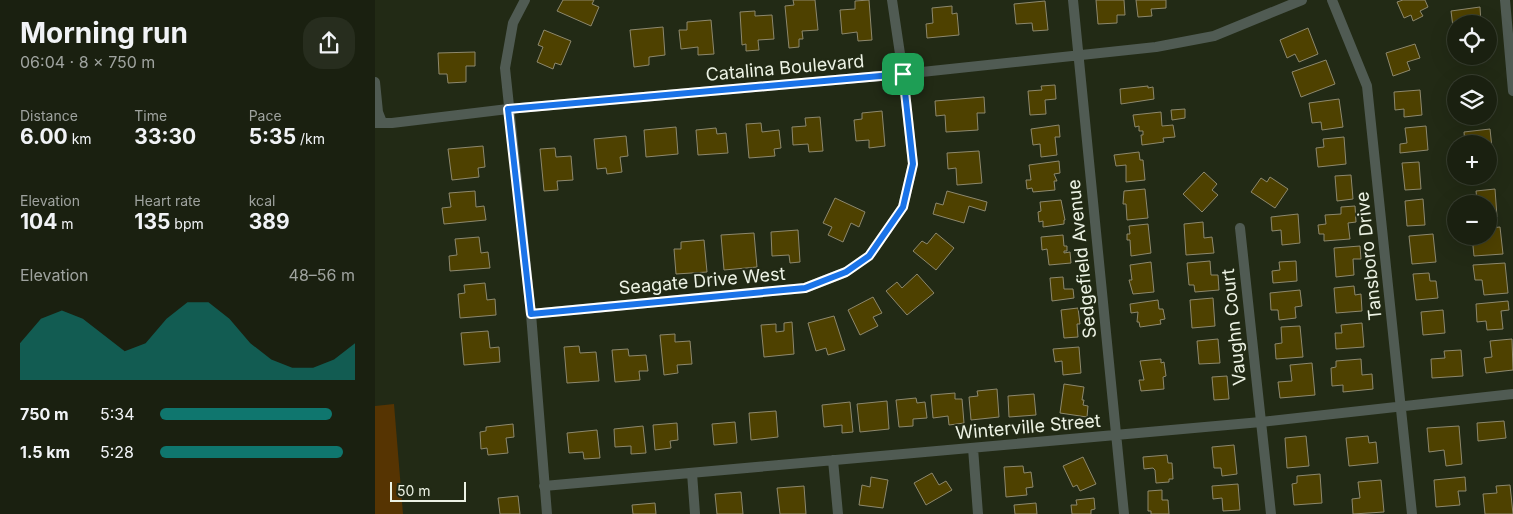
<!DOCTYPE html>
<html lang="en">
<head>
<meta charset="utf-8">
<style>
  :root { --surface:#1a2010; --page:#272d1e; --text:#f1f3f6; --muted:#9fa39f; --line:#383e30; --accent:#0f766e }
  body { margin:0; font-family:Inter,sans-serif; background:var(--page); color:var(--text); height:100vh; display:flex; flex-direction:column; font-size:19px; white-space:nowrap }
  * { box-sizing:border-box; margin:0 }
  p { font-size:16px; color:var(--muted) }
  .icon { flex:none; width:28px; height:28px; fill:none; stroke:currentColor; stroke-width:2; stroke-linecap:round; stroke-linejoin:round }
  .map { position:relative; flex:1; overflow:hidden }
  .side { display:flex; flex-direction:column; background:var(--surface); width:375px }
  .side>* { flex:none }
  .tools { position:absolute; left:1072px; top:15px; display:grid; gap:10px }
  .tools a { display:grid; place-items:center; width:50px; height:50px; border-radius:50%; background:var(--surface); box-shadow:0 5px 20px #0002,0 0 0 1px var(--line); font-size:25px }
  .scale { position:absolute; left:15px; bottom:12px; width:76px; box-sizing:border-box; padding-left:5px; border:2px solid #ecf2e4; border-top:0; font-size:14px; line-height:18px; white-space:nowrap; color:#ecf2e4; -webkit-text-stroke:4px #222a15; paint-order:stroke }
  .pin { position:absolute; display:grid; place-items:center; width:42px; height:42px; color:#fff; margin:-21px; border-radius:10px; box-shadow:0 2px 8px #0006 }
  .round { display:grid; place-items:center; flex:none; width:52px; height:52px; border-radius:20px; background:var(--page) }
  .summary { display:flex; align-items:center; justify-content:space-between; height:85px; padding:0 20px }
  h1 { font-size:28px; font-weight:700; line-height:38px }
  .figures { display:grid; grid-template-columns:repeat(3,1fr); gap:8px; height:85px; padding:5px 20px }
  .figures div { display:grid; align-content:center }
  .figures b { font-size:21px; font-weight:700 }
  .figures small { font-size:14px; font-weight:400 }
  .figures p { font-size:14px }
  .chart { height:140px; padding:10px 20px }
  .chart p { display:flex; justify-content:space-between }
  .chart svg { width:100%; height:90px; margin-top:5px; fill:var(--accent); opacity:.7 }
  ul { padding:0 20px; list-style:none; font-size:16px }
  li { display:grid; grid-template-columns:80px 60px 1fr; align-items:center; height:38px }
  li i { height:12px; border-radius:6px; background:var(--accent) }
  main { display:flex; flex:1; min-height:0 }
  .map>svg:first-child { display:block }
  .green { fill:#563402 }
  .building { fill:#4e4100; stroke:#8d886d }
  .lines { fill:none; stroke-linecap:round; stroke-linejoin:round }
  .minor { stroke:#505b53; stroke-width:10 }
  .route-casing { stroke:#fff; stroke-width:10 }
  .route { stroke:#1a73e8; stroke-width:6 }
  .labels { text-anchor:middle; stroke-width:4; stroke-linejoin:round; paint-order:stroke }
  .street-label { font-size:18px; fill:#ecf2e4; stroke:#222a15 }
</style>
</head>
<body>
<main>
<section class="side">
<div class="summary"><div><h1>Morning run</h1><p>06:04 · 8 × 750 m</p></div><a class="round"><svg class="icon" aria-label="share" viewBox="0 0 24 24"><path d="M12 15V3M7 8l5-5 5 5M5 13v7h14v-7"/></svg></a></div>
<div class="figures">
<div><p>Distance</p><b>6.00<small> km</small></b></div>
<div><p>Time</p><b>33:30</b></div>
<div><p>Pace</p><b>5:35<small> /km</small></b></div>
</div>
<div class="figures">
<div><p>Elevation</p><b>104<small> m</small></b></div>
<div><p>Heart rate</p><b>135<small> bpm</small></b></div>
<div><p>kcal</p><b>389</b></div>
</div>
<div class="chart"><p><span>Elevation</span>48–56 m</p>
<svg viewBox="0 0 160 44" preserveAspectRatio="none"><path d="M0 44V26L10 14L20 10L30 14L40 22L50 30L60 26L70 14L80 6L90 6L100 14L110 26L120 34L130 38L140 38L150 34L160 26V44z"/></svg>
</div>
<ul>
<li><b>750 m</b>5:34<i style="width:88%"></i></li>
<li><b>1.5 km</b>5:28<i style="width:94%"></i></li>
</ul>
</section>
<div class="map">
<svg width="1138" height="514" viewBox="0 0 1138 514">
  <rect width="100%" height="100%" fill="#222a15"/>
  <path class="green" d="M19,404L28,514H0V406Z"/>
  <path class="building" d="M188,0H219L217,4L224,7L216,26L182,11Z
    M418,0H440L443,30L427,31L428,39H424V47L414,48L410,6L419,5Z
    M494,0L497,40L483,41L482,32L467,34L465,10L480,9V1Z
    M721,0H749L750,15H742V23L723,24Z
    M761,0H791V8L776,9L777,16L763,17Z
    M1028,0H1050L1053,7L1045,11L1048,16L1038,21L1036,15L1029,18L1022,2Z
    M670,1L673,30L658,31L657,23L641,24L639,4Z
    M577,6V14L582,13L584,35L552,38L551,24L558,23L557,8Z
    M1105,7L1106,24H1081V35H1079L1076,11Z
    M380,11V16L397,15L399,39L383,40L384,50L371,51V44L367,45L365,12Z
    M336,20L339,54L323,55V47L306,49L304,30H312V22Z
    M288,27L290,55L274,57V65L259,67L255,30Z
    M933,28L943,54L924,62L920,54L912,58L905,40Z
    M169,30L196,41L186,65L180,63L178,69L162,62L168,47L163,45Z
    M1040,44L1045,58L1032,62L1035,70L1018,76L1011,53Z
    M100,52V66H91V82L73,83L72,74H64L63,53Z
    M951,60L960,84L926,97L917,72Z
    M680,85L681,99L670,100L671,114L655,115L653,91L667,90L666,86Z
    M773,86V88L778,87L779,99L746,104L745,89Z
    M1045,90L1047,115L1029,117V109L1020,110L1019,92Z
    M609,97L610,113H602L603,130L571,132L570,115L561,116L560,101Z
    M964,99L968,127L947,130L946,122L937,123L934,103Z
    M810,109V118L797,120L796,110Z
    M507,111L510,146L494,148V140L481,141L479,120L487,119V113Z
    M786,112L787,126L798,125L800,137L788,138L789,142L767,145L766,135H768V131H764V126L760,127L758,115Z
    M445,117L448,151L434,152L433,144L418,145L417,127L431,126L430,118Z
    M386,123L387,132L404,130L406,148L399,149L400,156L374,158L371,124Z
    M684,125L685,137H680L682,155L666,157L665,144L658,145L656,129Z
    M1051,126L1053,150L1025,153V144L1032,143L1030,128Z
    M301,127L303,154L271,157L269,130Z
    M341,128L342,134L351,133L353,153L323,155L321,130Z
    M1115,129L1118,157H1114V144H1090L1089,132Z
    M251,136L253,156L245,157L247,172L232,174L231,168L222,169L219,139Z
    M969,137L971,164L943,167L941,148L949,147L948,139Z
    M108,146L110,167L103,168L104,177L77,180L73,149Z
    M180,148L181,157L196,156L198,180L182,181L183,190L169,191L165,149Z
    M604,151L607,183L582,185L581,168L573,169L572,153Z
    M764,152L765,160H768L770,180L751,182V165L741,166L739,155Z
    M684,161L685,173L679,174L682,181H679L680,190L658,192L657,188L652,189L651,180H656L654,165Z
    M1044,162L1046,189L1030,190L1027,163Z
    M829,172L842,184L837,190L843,195L827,212L808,194Z
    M976,175L978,199L962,201L960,176Z
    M895,177L913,189L900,208L876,192L886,178L892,182Z
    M770,189L773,218L752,220L751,204H748L749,191Z
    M1120,189L1122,217L1114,218V204H1096V200H1102L1101,191Z
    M100,191L101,207L109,206L111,220L69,224L67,208L76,207L74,193Z
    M572,191L612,202L610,211L594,206L589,223L558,214L561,203L568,205Z
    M460,198L490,212L484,227L476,223L468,242L453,235L457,227L448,223Z
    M1048,199L1050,225L1032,226L1030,201Z
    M686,200L690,220H689V224L668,227V221L664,222L663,212L666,211L665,202Z
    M980,206L981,222L973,223L975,239L949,241V234H944L943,225L951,224L950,215L966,214V207Z
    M923,214L925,243L907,245L906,230L897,231L896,217Z
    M828,222L829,238L837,237L839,253L811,255L809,224Z
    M773,224L776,253L756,256L755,240H752V234H755L754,226Z
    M1125,227L1128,254L1099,256L1097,236H1114V228Z
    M423,230L425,262L415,263L414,255L397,256L396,232Z
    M379,233L382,267L349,270L346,235Z
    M561,233L579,248L561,270L538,251L547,241L552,244Z
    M1058,234L1061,262L1037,264L1034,236Z
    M688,235L689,246H692V251H689V253L695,252L696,263L674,265L672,249L667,250L666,237Z
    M104,237L106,253L113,252L115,268L75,271L74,256L82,255L80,239Z
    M329,240L332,272L301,274L299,249H306V242Z
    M985,246L986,259H978L979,275L961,277L959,248Z
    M835,261L836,275H843L844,290L820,292L819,285H814L812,263Z
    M921,261L922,281L898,283L897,271L905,270L904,262Z
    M776,262L779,292L758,294L754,280H757L755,265Z
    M1130,263L1133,293L1109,295L1107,280H1100L1098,265Z
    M1054,273L1055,281H1061L1063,298L1041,300L1038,274Z
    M542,274L559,293L532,315L511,291L522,282L527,288Z
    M688,277L689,289H698L699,298L677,301L675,278Z
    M110,283L112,300L120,299L121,315L85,318L83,294L90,293L89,285Z
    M979,286L980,295L986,294L987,311L961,313L959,288Z
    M925,290L927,306L920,307L921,318L904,320L903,310H896L895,293Z
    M498,297L507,313L498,317L503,326L485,335L473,310Z
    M838,298L840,326L817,328L815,300Z
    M783,300L784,309H788L790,319L785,320L786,324L765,327L764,322H762L763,312L756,313L755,304Z
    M1133,301L1134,310L1126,311L1128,329L1112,330L1111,321L1102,322L1101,304Z
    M703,308L705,324H702L703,337L689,338L686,310Z
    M1068,310L1070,333L1048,335L1046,312Z
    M459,316L470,350L453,355L451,348L441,351L433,323Z
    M417,322L419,354L389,357L386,325L401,324V332L409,331V323Z
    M987,323L989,347L961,349L960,333H967L966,325Z
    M925,326L928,357L901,359L900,344L907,343L906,327Z
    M113,331L115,348L124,347L125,362L89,365L86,333Z
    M300,334V342L315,341L317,364L302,365L303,373L289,375L285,335Z
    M843,339L845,363L824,364L822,341Z
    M1137,339L1138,370L1111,373L1109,358L1117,357L1115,341Z
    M204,346L205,353L221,352L224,381L192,383L189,347Z
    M704,347L706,373L688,375L687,361L680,362L678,349Z
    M253,349L254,356L271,355L273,371H264L265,380L240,382L237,350Z
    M1086,350L1088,376L1057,378L1056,359L1070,358L1069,351Z
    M786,359V363L789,362L791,376L788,377L789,389L766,391L764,380H769L765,361Z
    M986,359L987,375L997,374L998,389L968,392V385L957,386L956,368L961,367V361Z
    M937,363L940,395L905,398L903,382L917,381L915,365Z
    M852,376L854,399L839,400L837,377Z
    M689,384L709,387L707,400H709L708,405L713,406L712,417L685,413Z
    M622,389L624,417L596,420L594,397L603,396L602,391Z
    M580,393V399H587L589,423L574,425L573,416L558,418L556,395Z
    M659,394L661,415L634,417L633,396Z
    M541,398L542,403L550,402L552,418L538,419V426L524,427L521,400Z
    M512,401L514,429L485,432L482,404Z
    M475,402L478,432L467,433V425L449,427L447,405Z
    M401,411L403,437L376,440L374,413Z
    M1129,421L1131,438L1103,441L1102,423Z
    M360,422L362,443L339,445L337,424Z
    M302,423L303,440L295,441L296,448L280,450L278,425Z
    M138,424L139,437L131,438L133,453L113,455L112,448L106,449L105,432L111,431V427Z
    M268,426L271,453L256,454V446L240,447L239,429Z
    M1084,426L1087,464L1071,466L1069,450L1054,452L1052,428Z
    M222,430L225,458L209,459L208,452L194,453L192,433Z
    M931,436L934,466L912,468L910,438Z
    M993,436L994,443L1001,442L1003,463L974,466L971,438Z
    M859,445L862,474L847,476L846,468H839L837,447Z
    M792,455L793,463H797L798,479H794V482L781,483L780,470L778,468L769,469L768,457Z
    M708,457L721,484L705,491L702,485L698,487L688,466Z
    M648,466L649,473L656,472L658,487L651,488L652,495L631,497L629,467Z
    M557,473L564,485L571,481L577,490L551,505L539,483Z
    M945,474L947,503L919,505L917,484L922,483V476Z
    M496,477L513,480L508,508L484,505L487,485L495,487Z
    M1090,477L1091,491H1083L1085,505L1061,507L1059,480Z
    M1006,480L1009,512L978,514L977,499L985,498L983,482Z
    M863,484L865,510L848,511L847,498L838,499L837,486Z
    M1135,485L1138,514H1110L1108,494L1122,493L1121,486Z
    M429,486L431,514H405L402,488Z
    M787,490V500H793L794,514H776V511H773V491Z
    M366,492L368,514H342L340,494Z
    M143,496L145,514H125L123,498Z
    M719,498L720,509L716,510V514H697L696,505H702L701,500Z
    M280,503L281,514H258L257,505Z
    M661,503L662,514H640L639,505Z"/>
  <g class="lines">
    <path class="minor" d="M150,0L138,23L130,68L156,314L172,514
      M698,0L749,514
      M957,0L992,86L1037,514
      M1130,0L1138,91
      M0,82L3,112L7,122
      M0,123H17L133,109L528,74L781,47L839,36L927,0
      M865,228L896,514
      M156,314L430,288L471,272L494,256L528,207L538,164L528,74L517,0
      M598,448L603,514
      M458,460L463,514
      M317,473L320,514
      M169,486L886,422L1138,394"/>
  </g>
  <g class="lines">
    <defs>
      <path id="route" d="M528,74L538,164L528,207L494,256L471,272L430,288L156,314L133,109Z"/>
    </defs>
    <use href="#route" class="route-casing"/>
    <use href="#route" class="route"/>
  </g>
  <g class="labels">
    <g class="street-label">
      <text transform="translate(410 68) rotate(-5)" y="6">Catalina Boulevard</text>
      <text transform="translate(994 256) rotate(-96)" y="6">Tansboro Drive</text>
      <text transform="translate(707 259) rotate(-96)" y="6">Sedgefield Avenue</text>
      <text transform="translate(327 281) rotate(-5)" y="6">Seagate Drive West</text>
      <text transform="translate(859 327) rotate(-96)" y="6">Vaughn Court</text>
      <text transform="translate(653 427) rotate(-5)" y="6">Winterville Street</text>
    </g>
  </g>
</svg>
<div class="tools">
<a><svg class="icon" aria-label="locate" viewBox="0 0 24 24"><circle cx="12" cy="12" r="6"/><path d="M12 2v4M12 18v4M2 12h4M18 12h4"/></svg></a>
<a><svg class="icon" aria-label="layers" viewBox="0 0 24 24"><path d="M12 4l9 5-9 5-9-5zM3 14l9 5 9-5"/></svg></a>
<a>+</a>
<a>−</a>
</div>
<div class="scale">50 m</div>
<div class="pin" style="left:528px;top:74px;background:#1e9e55"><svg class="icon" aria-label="arrive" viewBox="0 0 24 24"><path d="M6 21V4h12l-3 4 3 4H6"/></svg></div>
</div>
</main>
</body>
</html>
